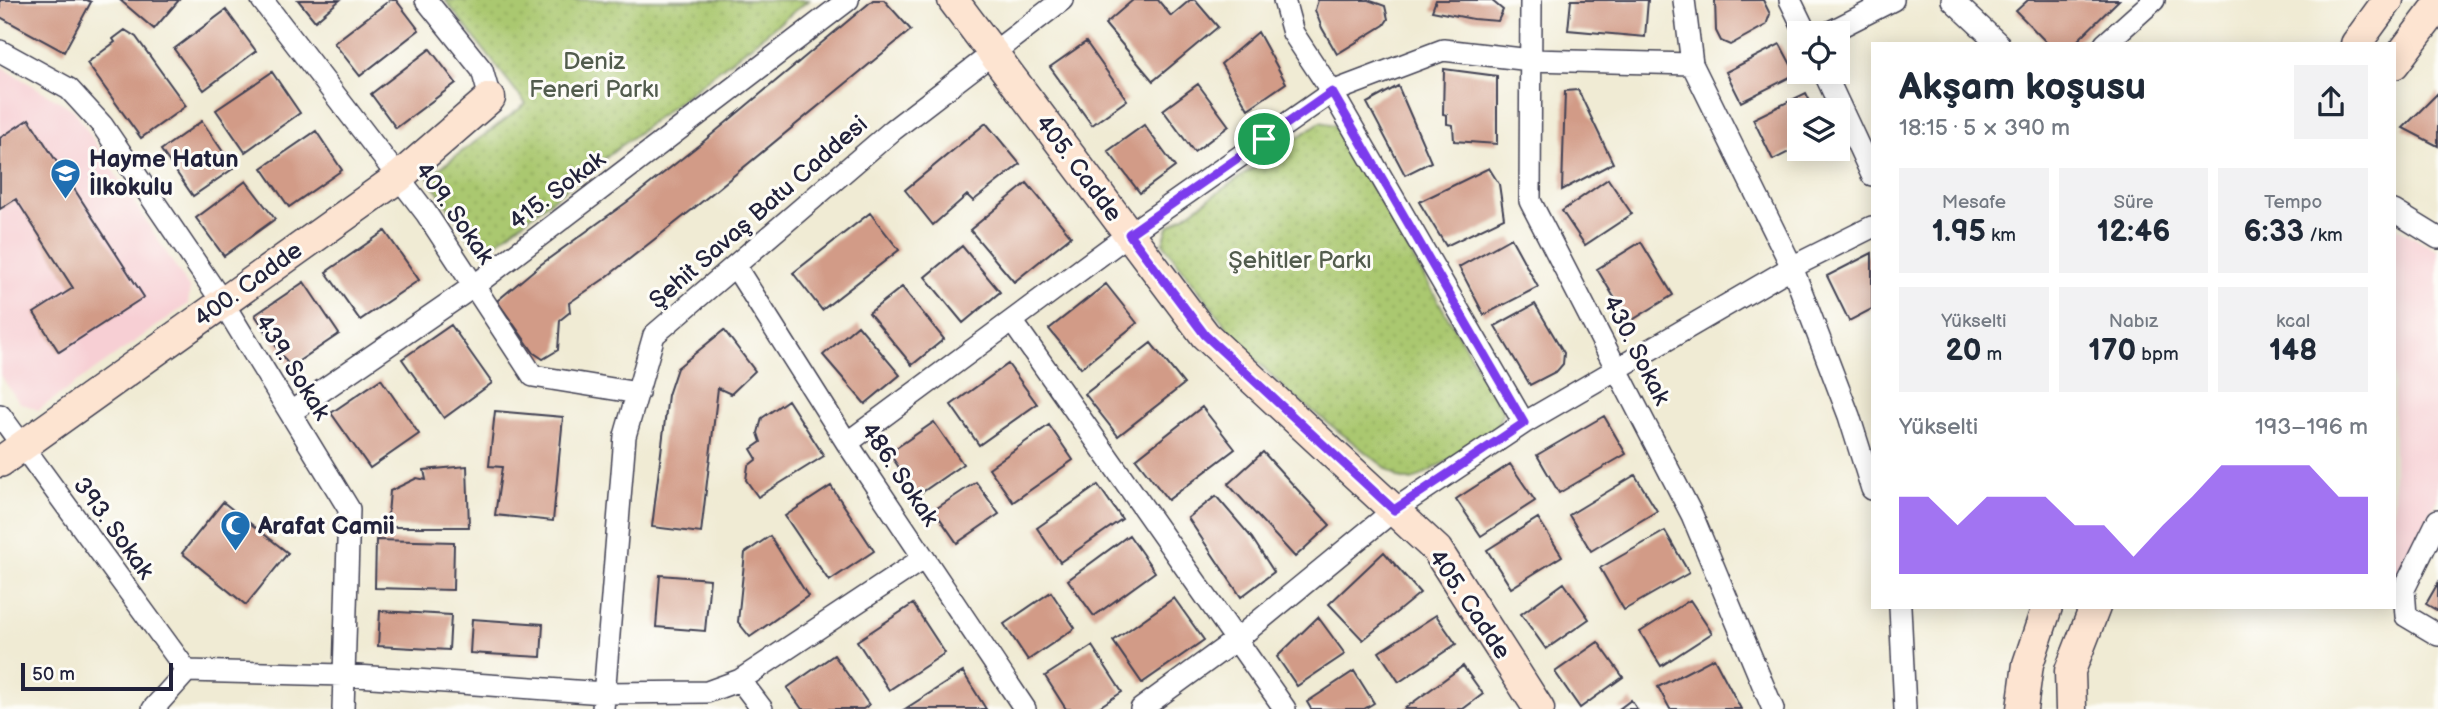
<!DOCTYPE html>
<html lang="tr">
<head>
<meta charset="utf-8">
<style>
  :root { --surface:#fff; --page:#f2f2f3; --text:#1f2937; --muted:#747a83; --accent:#7c3aed }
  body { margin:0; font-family:"Balsamiq Sans",sans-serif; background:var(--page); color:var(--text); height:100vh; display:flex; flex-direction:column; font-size:26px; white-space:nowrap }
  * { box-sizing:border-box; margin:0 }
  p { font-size:23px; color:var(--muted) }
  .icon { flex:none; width:38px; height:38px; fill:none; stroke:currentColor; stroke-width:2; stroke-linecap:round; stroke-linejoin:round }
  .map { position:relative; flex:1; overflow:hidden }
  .details { position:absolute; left:1871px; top:42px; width:525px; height:567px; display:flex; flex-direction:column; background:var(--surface); border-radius:0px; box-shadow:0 4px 18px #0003 }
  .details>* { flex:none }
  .controls { position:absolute; left:1787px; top:21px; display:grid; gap:14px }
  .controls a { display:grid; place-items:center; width:63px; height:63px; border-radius:0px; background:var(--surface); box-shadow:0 4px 18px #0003; font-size:35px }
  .scale { position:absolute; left:21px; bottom:18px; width:152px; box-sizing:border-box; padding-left:7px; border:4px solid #22223b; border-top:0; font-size:19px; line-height:24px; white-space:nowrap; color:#22223b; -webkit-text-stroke:5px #fdfcf7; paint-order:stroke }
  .pin { position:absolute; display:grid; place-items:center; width:60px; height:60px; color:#fff; margin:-30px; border:4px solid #fff; border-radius:50%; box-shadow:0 2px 7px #0007 }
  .round { display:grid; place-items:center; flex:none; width:74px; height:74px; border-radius:0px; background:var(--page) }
  .head { display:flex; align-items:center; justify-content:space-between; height:119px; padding:0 28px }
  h1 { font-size:38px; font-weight:800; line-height:52px }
  .stats { display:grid; grid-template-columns:repeat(3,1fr); gap:10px; height:119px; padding:7px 28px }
  .stats div { display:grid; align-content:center; border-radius:0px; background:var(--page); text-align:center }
  .stats b { font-size:30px; font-weight:800 }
  .stats small { font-size:19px; font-weight:400 }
  .stats p { font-size:19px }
  .chart { height:196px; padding:14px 28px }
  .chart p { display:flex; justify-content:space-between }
  .chart svg { width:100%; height:126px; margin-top:7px; fill:var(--accent); opacity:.7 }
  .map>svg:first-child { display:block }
  .built { fill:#f7cfd4 }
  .park { fill:url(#park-dots); stroke:#667555; stroke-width:2 }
  .building { fill:#d29b87 }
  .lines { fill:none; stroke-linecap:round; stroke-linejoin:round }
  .street-casing { stroke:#414052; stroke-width:24 }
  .secondary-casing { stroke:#414052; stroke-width:33 }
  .street { stroke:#fff; stroke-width:21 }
  .secondary { stroke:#fde4d1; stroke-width:30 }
  .route-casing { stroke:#fff; stroke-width:14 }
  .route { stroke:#7c3aed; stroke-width:9 }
  .labels { text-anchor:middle; stroke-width:6; stroke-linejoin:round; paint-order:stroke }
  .park-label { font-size:24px; fill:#525c4d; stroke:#fdfcf7 }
  .poi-label { font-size:24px; font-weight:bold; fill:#22223b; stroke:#fdfcf7; text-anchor:start }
  .street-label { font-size:24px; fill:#22223b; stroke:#fdfcf7 }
</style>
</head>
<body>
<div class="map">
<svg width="2438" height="709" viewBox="0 0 2438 709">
  <defs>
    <pattern id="park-dots" width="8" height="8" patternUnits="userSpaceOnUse" patternTransform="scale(1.75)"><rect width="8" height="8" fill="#aac86f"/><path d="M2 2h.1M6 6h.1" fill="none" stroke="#92ac61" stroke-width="1.8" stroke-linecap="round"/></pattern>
  </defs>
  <rect width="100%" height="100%" fill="#fdfcf7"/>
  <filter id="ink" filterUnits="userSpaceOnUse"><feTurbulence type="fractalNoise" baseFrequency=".0143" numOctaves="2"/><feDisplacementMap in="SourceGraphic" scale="14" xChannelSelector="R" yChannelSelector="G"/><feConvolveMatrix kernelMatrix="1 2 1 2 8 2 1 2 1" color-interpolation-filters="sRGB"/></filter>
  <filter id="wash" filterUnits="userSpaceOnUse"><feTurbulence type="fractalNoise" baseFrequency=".00686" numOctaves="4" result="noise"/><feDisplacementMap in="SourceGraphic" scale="28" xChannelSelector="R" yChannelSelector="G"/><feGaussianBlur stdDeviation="1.57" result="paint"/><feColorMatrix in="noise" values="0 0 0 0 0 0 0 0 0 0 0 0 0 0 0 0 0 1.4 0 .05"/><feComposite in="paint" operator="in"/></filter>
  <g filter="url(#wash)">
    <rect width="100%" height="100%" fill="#f0ebd4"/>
    <path class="built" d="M0,66L74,110L190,289L188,304L38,410L19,402L0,375Z
      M2394,226L2438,251V497L2394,585Z"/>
    <path class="park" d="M445,0H809L496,243L468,236L428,177L526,104Z
      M1320,122L1335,125L1503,411L1493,435L1412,481L1399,478L1288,392L1239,343L1163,243L1168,227Z"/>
    <g id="blocks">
      <path class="building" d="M0,0H87L91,2L64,52L0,17Z
        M120,0H179L154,29Z
        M298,0H340L315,21Z
        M390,0H396L419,30L360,76L334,43Z
        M873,0H884L911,30L693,209L604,279L569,303L570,312L560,320L558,350L543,359L534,353L497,301L540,265L627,202L704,141Z
        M1133,0H1158L1171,16L1190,0H1195L1218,27L1153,81L1105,24Z
        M1318,0H1368L1385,6L1388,19L1384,25L1337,54L1322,28L1315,10Z
        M1436,0H1491L1503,10L1498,21L1473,19L1432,11Z
        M1571,0H1648L1645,37L1568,30Z
        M1715,0H1763L1770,14L1766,25L1730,45L1721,41L1716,31Z
        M2028,0H2119L2074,44H2048L2016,11Z
        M226,10L256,51L204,90L174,49Z
        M125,30L136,37L186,106L141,138L87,63L115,42L113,39Z
        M1258,32L1286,83L1248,109L1221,64Z
        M1086,42L1127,100L1092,125L1050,67Z
        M1780,44L1796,74L1741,102L1726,72Z
        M430,49L456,83L396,128L371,94Z
        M1444,69L1497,76V144L1454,141L1453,125L1447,124V115L1443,114Z
        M272,72L300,113L245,152L216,110Z
        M1198,84L1229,126L1194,152L1163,110Z
        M1398,86L1431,162L1405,175L1367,103Z
        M1578,90L1613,163L1562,190L1565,91Z
        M1806,93L1814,110H1799V147L1773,160L1753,119Z
        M2438,93V146L2403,128Z
        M29,119L144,297L59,352L34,313L73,288L16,199L0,209V138Z
        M202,121L234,168L193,196L161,150Z
        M986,123L1020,164L973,201L967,195L933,225L905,190Z
        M1144,125L1175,167L1140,193L1108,151Z
        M316,131L342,170L289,207L262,168Z
        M1489,168L1499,184L1504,218L1446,246L1419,202Z
        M1608,179L1632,214L1585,245L1562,211Z
        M246,181L275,219L224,256L196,218Z
        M1027,183L1071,236L1014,282L970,230Z
        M870,213L899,250L822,310L793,273Z
        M385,231L419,280L360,320L326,272Z
        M1511,238L1538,287L1484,315L1459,267Z
        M1641,242L1673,295L1629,322L1597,269Z
        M962,246L1000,292L963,323L925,277Z
        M1872,253V309L1849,321L1827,276Z
        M304,282L339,334L290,367L255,315Z
        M1106,284L1137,323L1081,368L1049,329Z
        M902,287L944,339L912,365L869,313Z
        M1535,304L1564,353L1563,364L1557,371L1530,385L1495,326Z
        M451,325L492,383L444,418L402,359Z
        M858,325L900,375L865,404L823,355Z
        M724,330L755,371L731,394L718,388L701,533L652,527L668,395L677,368Z
        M1151,343L1184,384L1118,436L1085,394Z
        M1008,364L1037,404L979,445L951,405Z
        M381,379L419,434L370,468L331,413Z
        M788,400L824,456L758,497L746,480L748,466L757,459L751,449L761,442L758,433L762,418Z
        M1202,407L1235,449L1168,500L1136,459Z
        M495,411L563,417L553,521L495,515L502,467L489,466Z
        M1604,416L1626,454L1559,493L1537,455Z
        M934,422L963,464L918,495L889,453Z
        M1049,425L1073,460L1013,502L989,468Z
        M1263,452L1330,525L1295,557L1228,484Z
        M1510,464L1535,501L1481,536L1456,499Z
        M467,466L469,527H387L390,491L417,478L426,480L424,470Z
        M1635,475L1657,511L1591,551L1569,515Z
        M976,482L999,514L957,543L934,510Z
        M1098,485L1122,519L1060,562L1037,528Z
        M831,486L874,551L829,581L785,516Z
        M1216,496L1252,538L1274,572L1241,597L1188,518Z
        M223,502L288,553L246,605L182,553Z
        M1538,518L1562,556L1511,588L1487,550Z
        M1665,531L1689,573L1624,610L1600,568Z
        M1129,535L1155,572L1094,616L1068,580Z
        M770,536L808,596L750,637L738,622L745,553Z
        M376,540L454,542L453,590L375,588Z
        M1384,552L1420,593L1363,640L1329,604Z
        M660,575L710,579L705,631L656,627Z
        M1564,583L1589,619L1546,649L1521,614Z
        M2438,583V611L2426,604Z
        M1051,592L1075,628L1028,660L1004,624Z
        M1174,598L1204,640L1142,683L1113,641Z
        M1690,600L1712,633L1661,666L1640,632Z
        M913,604L945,653L889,690L857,641Z
        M380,611L451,615L449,650L378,646Z
        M1436,615L1456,644L1399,682L1379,652Z
        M1318,617L1345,654L1297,686L1277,657Z
        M472,619L543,624L541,657L470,653Z
        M1598,642L1623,677L1580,708L1555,672Z
        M1092,646L1122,692L1096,709H1066L1045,676Z
        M834,655L869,705L863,709H802L787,688Z
        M1714,658L1741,709H1670L1658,687Z
        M1463,666L1483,694L1463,709H1404Z
        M1354,671L1374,703L1364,709H1311L1307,702Z
        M963,672L986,709H905Z
        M1631,700L1637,709H1619Z"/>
    </g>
  </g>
  <g filter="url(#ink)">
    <use href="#blocks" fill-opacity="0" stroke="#414052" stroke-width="2"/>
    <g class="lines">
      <defs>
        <path id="street" d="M262,0L426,213L533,376L638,393
          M426,0L482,70L490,98
          M1284,0L1293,33L1332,92L1524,423
          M1531,0L1530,201L1692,515L1773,709
          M1684,0L1692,64L1792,267L1849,416L1872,489
          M1790,0L1806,33
          M1952,0L1999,44
          M1828,33L1893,0
          M2105,44L2154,0
          M0,51L69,89L102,125L223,303L349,509L343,709
          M1824,72L1872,175
          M2394,211L2438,238
          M735,266L847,443L1025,709
          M1012,321L1285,709
          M291,412L474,286L848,0
          M0,415L187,671
          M847,443L1129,234L1332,92L1443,50L1531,60L1692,64
          M2438,520L2404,589L2406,616L2438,635
          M1900,607L1905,709
          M740,680L762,709
          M153,709L187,671L343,675L604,693L707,692L740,680L924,558
          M603,709L625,436L654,335L893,130L1062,0
          M1141,709L1237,639L1394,510L1524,423L1792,267L1872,227"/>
        <path id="secondary" d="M953,0L1205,335L1437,550L1539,709
          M2356,44L2388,0
          M2394,64L2438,6
          M0,462L399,177L490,98
          M2022,709L2028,664L2047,607
          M2071,709L2070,671L2095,607"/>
      </defs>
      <use href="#street" class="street-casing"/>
      <use href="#secondary" class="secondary-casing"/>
      <use href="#street" class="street"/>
      <use href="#secondary" class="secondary"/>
    </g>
  </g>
  <g class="lines" filter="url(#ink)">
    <defs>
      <path id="route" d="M1332,92L1524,423L1394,510L1205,335L1129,234Z"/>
    </defs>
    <use href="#route" class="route-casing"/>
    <use href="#route" class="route"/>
  </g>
  <defs>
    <symbol id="school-pin" viewBox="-11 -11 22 30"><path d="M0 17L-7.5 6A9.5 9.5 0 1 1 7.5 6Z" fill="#1f6fb2" stroke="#fdfcf7"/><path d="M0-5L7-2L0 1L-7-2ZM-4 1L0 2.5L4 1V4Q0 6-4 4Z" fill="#fff"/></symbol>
    <symbol id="mosque-pin" viewBox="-11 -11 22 30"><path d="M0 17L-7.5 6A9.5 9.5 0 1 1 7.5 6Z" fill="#1f6fb2" stroke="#fdfcf7"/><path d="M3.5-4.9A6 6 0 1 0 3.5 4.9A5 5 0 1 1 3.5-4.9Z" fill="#fff"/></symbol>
  </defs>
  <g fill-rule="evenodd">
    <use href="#school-pin" x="48" y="156" width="35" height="47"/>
    <use href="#mosque-pin" x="218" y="508" width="35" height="47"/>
  </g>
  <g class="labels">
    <g class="park-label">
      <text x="594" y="69">Deniz<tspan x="594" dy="28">Feneri Parkı</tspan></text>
      <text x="1300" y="268">Şehitler Parkı</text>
    </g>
    <g class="poi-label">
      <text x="89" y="167">Hayme Hatun<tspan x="89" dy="28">İlkokulu</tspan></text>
      <text x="258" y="534">Arafat Camii</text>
    </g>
    <g class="street-label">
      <text transform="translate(1079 168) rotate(53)" y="8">405. Cadde</text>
      <text transform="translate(557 190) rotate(-37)" y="8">415. Sokak</text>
      <text transform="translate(758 212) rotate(-41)" y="8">Şehit Savaş Batu Caddesi</text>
      <text transform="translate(455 213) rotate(55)" y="8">409. Sokak</text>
      <text transform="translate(248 284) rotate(-36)" y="8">400. Cadde</text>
      <text transform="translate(1637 350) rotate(63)" y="8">430. Sokak</text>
      <text transform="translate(293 367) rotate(58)" y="8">439. Sokak</text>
      <text transform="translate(900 474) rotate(56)" y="8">486. Sokak</text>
      <text transform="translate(114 528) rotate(54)" y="8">393. Sokak</text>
      <text transform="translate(1470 604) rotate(56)" y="8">405. Cadde</text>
    </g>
  </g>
</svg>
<div class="controls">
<a><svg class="icon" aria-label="locate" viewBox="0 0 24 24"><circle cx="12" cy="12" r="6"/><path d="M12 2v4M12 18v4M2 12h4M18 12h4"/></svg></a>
<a><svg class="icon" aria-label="layers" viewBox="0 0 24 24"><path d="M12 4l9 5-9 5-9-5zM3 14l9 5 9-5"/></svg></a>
</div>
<div class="scale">50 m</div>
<div class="pin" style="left:1264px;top:139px;background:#1e9e55"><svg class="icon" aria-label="arrive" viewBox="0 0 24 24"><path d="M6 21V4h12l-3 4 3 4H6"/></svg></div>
<section class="details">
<div class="head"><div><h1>Akşam koşusu</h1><p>18:15 · 5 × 390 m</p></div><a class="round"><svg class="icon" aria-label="share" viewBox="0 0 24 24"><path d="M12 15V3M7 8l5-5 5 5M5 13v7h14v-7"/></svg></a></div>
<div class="stats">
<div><p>Mesafe</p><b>1.95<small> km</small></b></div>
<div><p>Süre</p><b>12:46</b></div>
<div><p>Tempo</p><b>6:33<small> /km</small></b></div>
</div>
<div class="stats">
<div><p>Yükselti</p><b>20<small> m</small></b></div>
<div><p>Nabız</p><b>170<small> bpm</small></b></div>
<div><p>kcal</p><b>148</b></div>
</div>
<div class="chart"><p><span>Yükselti</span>193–196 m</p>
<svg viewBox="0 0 160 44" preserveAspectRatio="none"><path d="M0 44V17L10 17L20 27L30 17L40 17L50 17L60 27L70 27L80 38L90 27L100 17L110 6L120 6L130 6L140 6L150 17L160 17V44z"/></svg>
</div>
</section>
</div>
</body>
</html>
